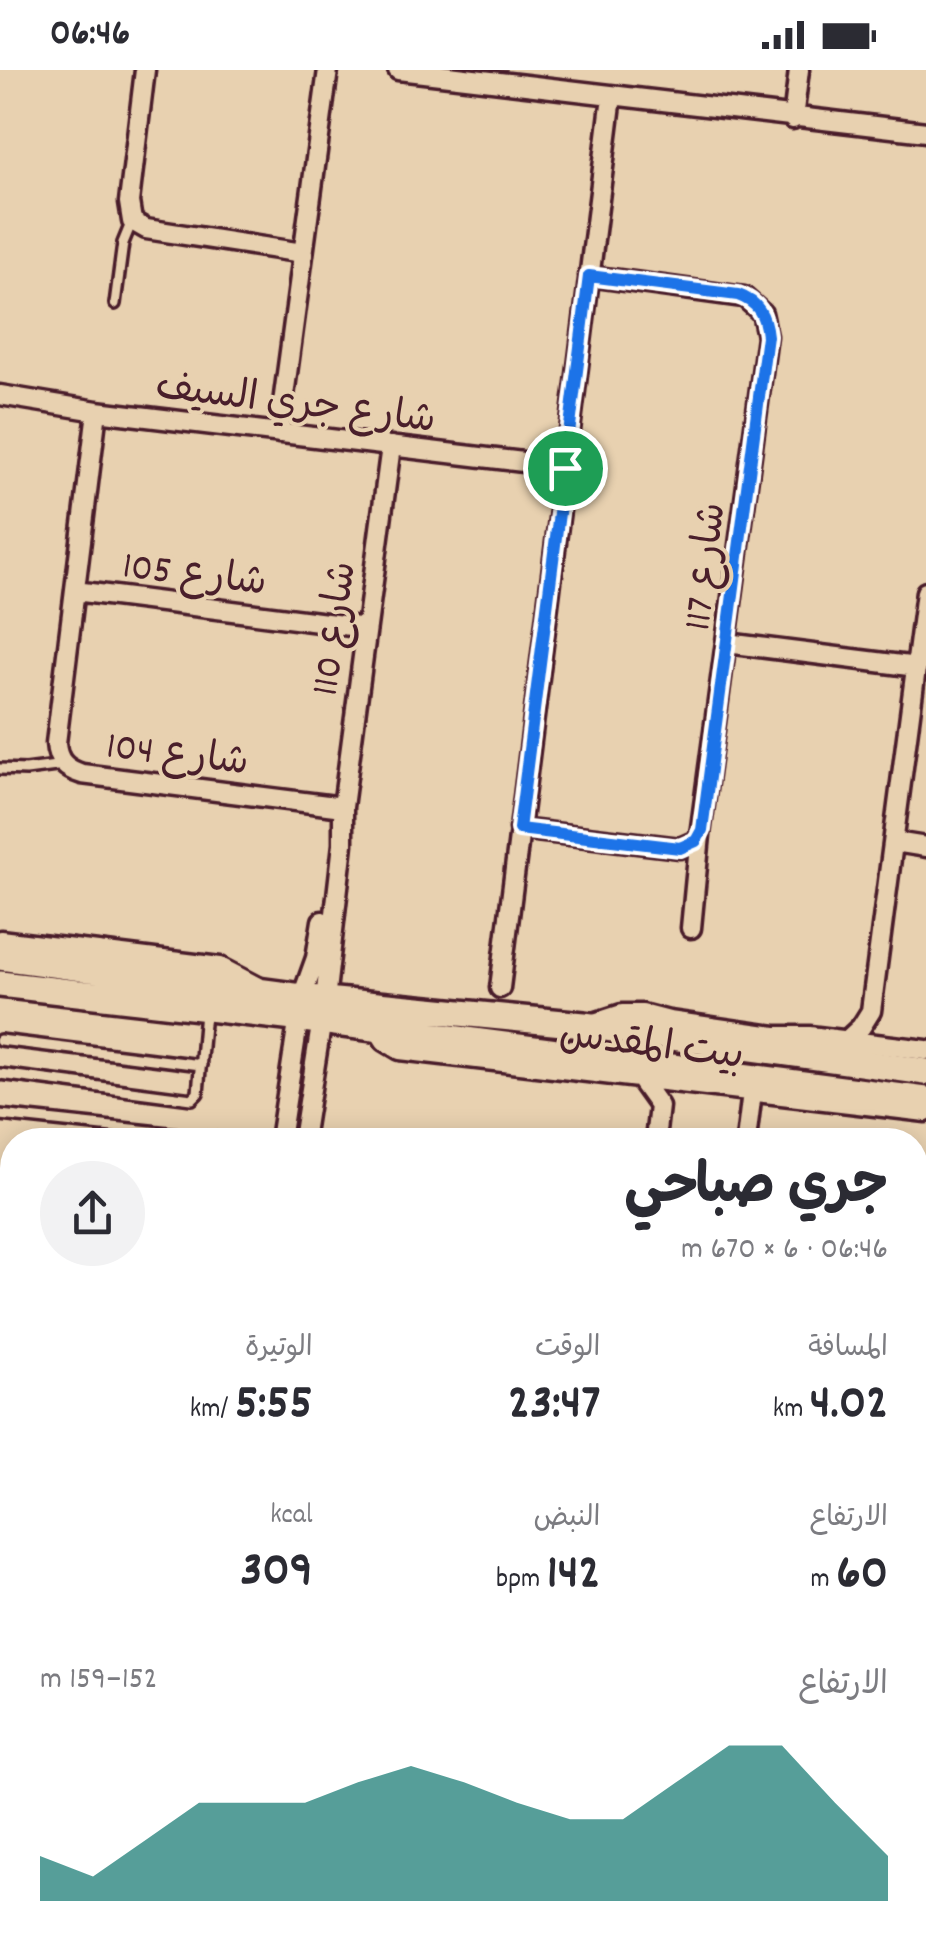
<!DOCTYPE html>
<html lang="ar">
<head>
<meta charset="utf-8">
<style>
  :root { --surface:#fff; --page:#f2f2f3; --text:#2b2b33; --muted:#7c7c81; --accent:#0f766e }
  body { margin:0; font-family:Dekko,"Playpen Sans Arabic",sans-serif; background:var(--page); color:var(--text); direction:rtl; height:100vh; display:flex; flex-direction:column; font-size:38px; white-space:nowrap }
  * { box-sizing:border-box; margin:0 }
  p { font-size:32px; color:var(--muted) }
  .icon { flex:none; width:55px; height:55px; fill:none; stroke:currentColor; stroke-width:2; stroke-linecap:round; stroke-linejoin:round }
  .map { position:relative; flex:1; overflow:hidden; direction:ltr }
  .panel { position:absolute; left:0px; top:1058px; width:928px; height:812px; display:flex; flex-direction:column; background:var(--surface); border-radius:40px 40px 0 0; box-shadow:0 5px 25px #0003; direction:rtl }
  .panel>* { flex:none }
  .pin { position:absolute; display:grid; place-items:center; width:85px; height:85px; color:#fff; margin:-42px; border:5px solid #fff; border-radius:50%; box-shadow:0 2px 10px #0007 }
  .round { display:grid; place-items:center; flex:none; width:105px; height:105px; border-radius:52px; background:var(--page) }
  .head { display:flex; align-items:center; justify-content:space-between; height:170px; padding:0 40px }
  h1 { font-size:55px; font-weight:700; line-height:75px }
  .figures { display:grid; grid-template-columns:repeat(3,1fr); gap:15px; height:170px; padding:10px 40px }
  .figures div { display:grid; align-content:center }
  .figures b { font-size:50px; font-weight:700 }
  .figures small { font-size:28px; font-weight:400 }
  .figures p { font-size:28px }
  .chart { height:280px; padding:20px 40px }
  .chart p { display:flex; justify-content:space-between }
  .chart svg { width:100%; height:180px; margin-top:10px; fill:var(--accent); opacity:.7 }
  .status { display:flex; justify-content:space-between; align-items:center; height:70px; padding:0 50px; background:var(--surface); direction:ltr }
  .status svg { height:28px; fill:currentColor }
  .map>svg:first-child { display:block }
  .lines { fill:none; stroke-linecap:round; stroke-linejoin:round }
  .lane-casing { stroke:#4a1f2b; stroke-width:16 }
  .street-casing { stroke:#4a1f2b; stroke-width:25 }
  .secondary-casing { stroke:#4a1f2b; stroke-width:32 }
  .lane { stroke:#e8d1b0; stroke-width:9 }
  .street { stroke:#e8d1b0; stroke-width:18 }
  .secondary { stroke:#e8d1b0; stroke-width:25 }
  .route-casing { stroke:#fff; stroke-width:20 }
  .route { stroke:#1a73e8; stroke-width:12 }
  .labels { text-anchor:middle; stroke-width:8; stroke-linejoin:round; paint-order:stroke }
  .street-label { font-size:40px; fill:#4a1f2b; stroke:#e8d1b0 }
</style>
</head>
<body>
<div class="status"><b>06:46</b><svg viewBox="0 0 49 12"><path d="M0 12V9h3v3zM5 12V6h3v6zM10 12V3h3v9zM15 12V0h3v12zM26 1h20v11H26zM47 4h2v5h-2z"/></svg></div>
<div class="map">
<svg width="926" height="1868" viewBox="0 0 926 1868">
  <rect width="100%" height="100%" fill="#e8d1b0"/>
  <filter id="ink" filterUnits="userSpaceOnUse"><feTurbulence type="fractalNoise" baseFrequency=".01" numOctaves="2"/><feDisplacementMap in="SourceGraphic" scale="20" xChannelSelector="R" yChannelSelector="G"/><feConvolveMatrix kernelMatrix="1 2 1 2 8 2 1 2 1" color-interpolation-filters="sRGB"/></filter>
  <g filter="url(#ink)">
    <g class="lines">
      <defs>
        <path id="lane" d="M115,234L123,173L132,151
          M0,699L26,700L64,695
          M0,970L201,995
          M0,1004L192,1029L198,1023L205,942
          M0,1045L206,1067
          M206,1070V1067L237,1070
          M0,1265L12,1266
          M0,1654H12"/>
        <path id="street" d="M145,0L129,132L132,151L146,159L303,183
          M398,0L926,62
          M793,49L799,0
          M0,325L97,341L565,397
          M97,341L56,673C57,691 66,699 82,704L343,737
          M279,363L328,0
          M75,521L366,558
          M727,573L917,597
          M519,759L680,778L696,771L700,765L767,266L762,243L744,227L589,206
          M895,772L926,777
          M691,858L700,765
          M0,870L220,897L258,917
          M500,918L612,26
          M591,954L622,944H642L669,951L775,966H809L926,980
          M378,960L385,971L400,980L926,1042
          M847,970L861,957L871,941L926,522
          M639,1008L659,1036L655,1070
          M280,1070L302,927L316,888L322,851
          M303,1070L325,930L343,774V737L391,376
          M746,1070L752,1022
          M552,1858L634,1868
          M184,1868L186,1858"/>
        <path id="secondary" d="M0,887L325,930L584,955L926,1002
          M0,914L320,951L926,1030"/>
      </defs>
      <use href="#lane" class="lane-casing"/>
      <use href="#street" class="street-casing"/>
      <use href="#secondary" class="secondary-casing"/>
      <use href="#lane" class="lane"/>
      <use href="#street" class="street"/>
      <use href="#secondary" class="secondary"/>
    </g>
  </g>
  <g class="lines" filter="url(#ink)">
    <defs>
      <path id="route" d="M589,206L738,225C758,232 765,245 767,266L702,760L696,771L680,778L519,759Z"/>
    </defs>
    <use href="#route" class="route-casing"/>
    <use href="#route" class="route"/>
  </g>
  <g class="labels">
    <g class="street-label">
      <text transform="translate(296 330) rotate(7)" y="14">شارع جري السيف</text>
      <text transform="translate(702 496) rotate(-83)" y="14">شارع 117</text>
      <text transform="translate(195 501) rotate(7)" y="14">شارع 105</text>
      <text transform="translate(331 558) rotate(-82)" y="14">شارع 110</text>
      <text transform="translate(178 681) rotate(7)" y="14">شارع 104</text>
      <text transform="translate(652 972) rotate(7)" y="14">بيت المقدس</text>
    </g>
  </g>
</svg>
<div class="pin" style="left:565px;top:398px;background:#1e9e55"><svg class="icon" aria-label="arrive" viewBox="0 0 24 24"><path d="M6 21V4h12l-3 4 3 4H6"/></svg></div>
<section class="panel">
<div class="head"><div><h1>جري صباحي</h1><p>06:46 · 6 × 670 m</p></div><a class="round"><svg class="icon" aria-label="share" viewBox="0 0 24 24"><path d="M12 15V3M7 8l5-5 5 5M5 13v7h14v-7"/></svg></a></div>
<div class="figures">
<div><p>المسافة</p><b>4.02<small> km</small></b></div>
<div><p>الوقت</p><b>23:47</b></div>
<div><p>الوتيرة</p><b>5:55<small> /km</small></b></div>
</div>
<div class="figures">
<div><p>الارتفاع</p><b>60<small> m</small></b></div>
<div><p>النبض</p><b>142<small> bpm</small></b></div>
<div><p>kcal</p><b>309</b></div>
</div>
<div class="chart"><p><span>الارتفاع</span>152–159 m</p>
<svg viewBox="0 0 160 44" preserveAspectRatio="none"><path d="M0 44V33L10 38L20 29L30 20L40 20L50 20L60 15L70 11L80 15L90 20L100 24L110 24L120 15L130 6L140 6L150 20L160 33V44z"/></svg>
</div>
</section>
</div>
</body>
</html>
